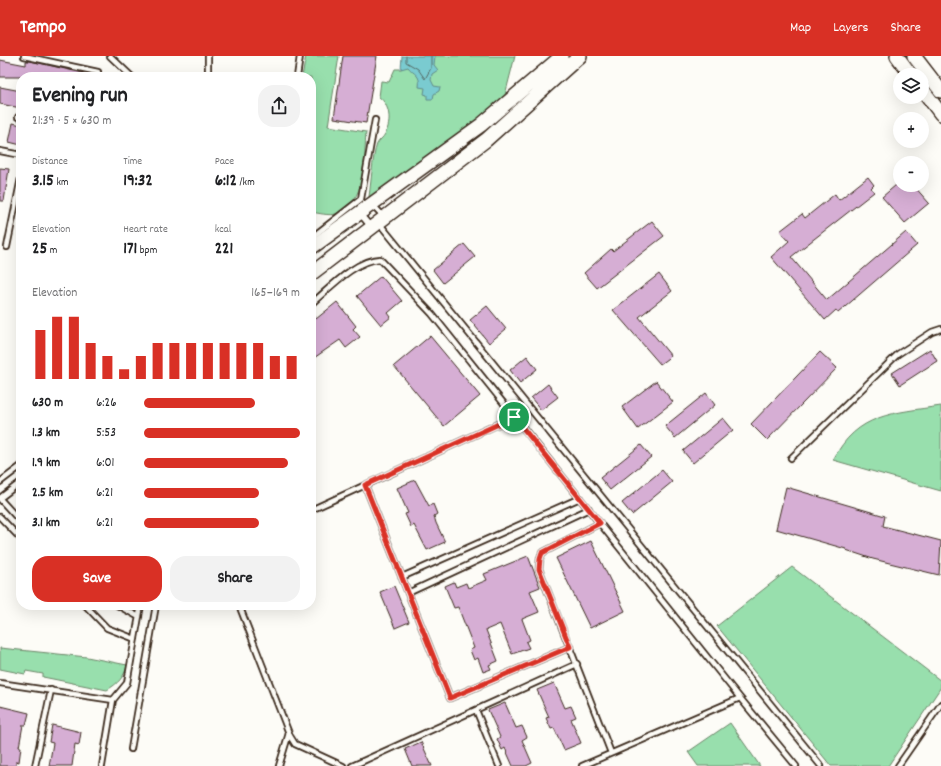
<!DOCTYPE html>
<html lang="en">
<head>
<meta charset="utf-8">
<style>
  :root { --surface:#fff; --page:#f2f2f2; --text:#202124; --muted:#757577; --accent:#d93025 }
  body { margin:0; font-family:Dekko,sans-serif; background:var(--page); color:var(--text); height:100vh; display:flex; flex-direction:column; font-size:15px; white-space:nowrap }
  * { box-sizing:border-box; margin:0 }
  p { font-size:13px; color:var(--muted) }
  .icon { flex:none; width:22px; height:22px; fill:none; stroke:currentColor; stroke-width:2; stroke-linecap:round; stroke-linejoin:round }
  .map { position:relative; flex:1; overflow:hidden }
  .drawer { position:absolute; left:16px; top:16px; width:300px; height:538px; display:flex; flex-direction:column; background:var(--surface); border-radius:16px; box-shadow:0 4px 16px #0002 }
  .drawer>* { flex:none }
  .tools { position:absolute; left:893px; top:12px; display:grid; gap:8px }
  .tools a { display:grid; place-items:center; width:36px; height:36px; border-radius:50%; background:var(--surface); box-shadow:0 4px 16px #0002; font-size:20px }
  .pin { position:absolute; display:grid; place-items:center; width:34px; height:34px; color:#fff; margin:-17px; border:2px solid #fff; border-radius:50%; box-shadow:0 1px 4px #0007 }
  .round { display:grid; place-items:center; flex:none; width:42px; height:42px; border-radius:16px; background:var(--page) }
  .headline { display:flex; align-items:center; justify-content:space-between; height:68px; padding:0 16px }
  h1 { font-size:22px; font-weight:700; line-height:30px }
  .figures { display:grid; grid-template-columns:repeat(3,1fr); gap:6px; height:68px; padding:4px 16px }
  .figures div { display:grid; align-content:center }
  .figures b { font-size:17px; font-weight:700 }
  .figures small { font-size:11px; font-weight:400 }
  .figures p { font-size:11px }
  .chart { height:112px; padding:8px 16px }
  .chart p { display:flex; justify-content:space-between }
  .chart svg { width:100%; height:72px; margin-top:4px; stroke:var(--accent); stroke-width:6 }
  .action { display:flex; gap:8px; margin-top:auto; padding:8px 16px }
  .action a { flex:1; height:46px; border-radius:16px; background:var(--accent); color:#fff; font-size:16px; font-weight:700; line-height:46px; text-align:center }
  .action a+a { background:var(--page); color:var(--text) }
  ul { padding:0 16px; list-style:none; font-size:13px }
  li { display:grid; grid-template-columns:64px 48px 1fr; align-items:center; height:30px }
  li i { height:10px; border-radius:5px; background:var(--accent) }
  header { display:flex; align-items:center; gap:24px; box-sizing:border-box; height:56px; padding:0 20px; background:var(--accent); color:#fff }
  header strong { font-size:19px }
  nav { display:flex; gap:22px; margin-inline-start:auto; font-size:14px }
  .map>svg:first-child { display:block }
  .green { fill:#98dfad; stroke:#6a8466 }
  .water { fill:#7acbd0; stroke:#618b89 }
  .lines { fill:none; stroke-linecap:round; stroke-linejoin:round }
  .shore { stroke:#546a65; stroke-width:1 }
  .building { fill:#d6aed4; stroke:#3b2a1e }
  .lane-casing { stroke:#3b2a1e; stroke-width:8 }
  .secondary-casing { stroke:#3b2a1e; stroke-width:16 }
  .lane { stroke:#fdfcf7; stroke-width:4.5 }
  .secondary { stroke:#fdfcf7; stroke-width:13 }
  .route-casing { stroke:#fff; stroke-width:8 }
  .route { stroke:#d93025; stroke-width:5 }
</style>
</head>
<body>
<header>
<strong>Tempo</strong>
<nav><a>Map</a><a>Layers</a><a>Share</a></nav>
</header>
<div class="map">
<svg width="941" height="710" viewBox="0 0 941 710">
  <rect width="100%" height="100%" fill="#fdfcf7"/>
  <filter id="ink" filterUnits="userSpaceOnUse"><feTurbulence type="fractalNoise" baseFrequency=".025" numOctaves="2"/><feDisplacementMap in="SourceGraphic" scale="8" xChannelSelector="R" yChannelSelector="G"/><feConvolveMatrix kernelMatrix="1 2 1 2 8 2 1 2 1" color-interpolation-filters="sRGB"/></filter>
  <g filter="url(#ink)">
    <path class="green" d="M306,0H339L328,70L366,76C364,101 367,148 336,158C329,160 318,157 311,156V21H302Z
      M417,0H515L503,47L368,147C371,132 372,101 377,88C379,84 383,82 385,78C392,66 390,49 379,41L381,25L389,26L395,13H401Z
      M941,350V435L833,404C857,357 894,357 941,350Z
      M792,511L941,625V631L888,710H831L717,570Z
      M0,592L87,601L127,609C125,621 117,628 107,634L43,621V618L26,615L25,618L0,613Z
      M730,667L760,710H698L688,696Z"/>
    <path class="water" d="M402,0H435L434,9L438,14L432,18L431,24L434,30L440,31L439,35L434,38L433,43H427V39L424,38L425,32L419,31C421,18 414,19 408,11L401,13Z"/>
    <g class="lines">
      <path class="shore" d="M406,0V6L418,13L425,23L431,12V0"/>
    </g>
    <path class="building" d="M343,0H377L366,67L334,62Z
      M0,4L26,9V5H30L83,17L82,21H0Z
      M0,31L21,35V52L0,48Z
      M13,67L21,69V89L9,86Z
      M0,112L9,113L4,145H0Z
      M868,121L874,129L871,132L874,136L791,201L827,244L906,176L917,189L838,257L836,254L825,264L771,201L789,185L780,175L802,158L805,162L835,138L839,144Z
      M896,129H913L929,147L905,167L882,141Z
      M652,165L664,180L597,232L584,217L611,193L613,195Z
      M464,188L475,201L443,227L433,214Z
      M659,218L672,235L639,261L671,300L660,308L613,254Z
      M381,220L402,245L388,257L391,261L381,269L357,240Z
      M337,246L356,270L353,273L360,281L346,292L340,284L311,304V257L316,263Z
      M487,250L506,273L489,287L470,264Z
      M430,280L480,340L444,370L394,310Z
      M930,293L937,305L900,329L892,317Z
      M820,296L837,312L767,384L751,368Z
      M527,300L537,313L520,327L510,314Z
      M656,325L673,346L638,373L622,351Z
      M548,328L558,341L541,354L531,342Z
      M706,337L715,349L675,382L665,370Z
      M723,362L733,374L693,407L683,395Z
      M641,389L651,401L610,434L600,422Z
      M662,414L672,426L632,459L622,447Z
      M415,424L429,450L433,448L437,458L434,460L436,467L445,486L427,494L414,469L411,471L405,458L408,457L397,432Z
      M786,431L885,460L883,470L941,485L939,519L873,503L846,494V493L776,473Z
      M591,485L625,555L590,572L556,502Z
      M528,500L540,531L530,535L539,556L522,563L530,584L526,586L529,592L512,598L500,568L486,574L498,605L489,609L491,613L483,616L478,602L474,604L470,594L474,592L458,551L454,552L445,530L454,526L456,531L466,527L468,532L487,524L484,518Z
      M394,530L409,566L395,572L380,536Z
      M554,627L565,652L571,650L576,661L571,663L581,687L564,694L554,672L551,673L546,662L549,661L537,634Z
      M505,647L516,672L522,670L527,681L522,684L532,707L526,710H513L505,692L502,694L497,683L500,681L488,654Z
      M0,650L29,657L26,669H23L19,691H21L19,706L16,705V710H0Z
      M52,669L81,676L79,689L75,688L72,710H49L53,687L49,686Z
      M421,686L432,710H412L405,693Z"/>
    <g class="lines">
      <defs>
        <path id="lane" d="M24,0L98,16
          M110,0L132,21
          M208,21V0
          M297,21L300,0
          M18,61L21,62
          M0,95L21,99
          M373,149L384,161
          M361,159L371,171
          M379,167L821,710
          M311,182L361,143L375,64
          M7,191L21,122
          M311,248C330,232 355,204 380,203L432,258L740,642L796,710
          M791,402L898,298L932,276L941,273
          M0,426L21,410
          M365,429L450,642L570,591
          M0,442L21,426
          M0,443L21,466
          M311,454L518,359
          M0,461L21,483
          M600,467L542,497L540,503L539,513L611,697
          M402,521L580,442
          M408,537L589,453
          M85,549L107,572L135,583
          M117,549L139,561
          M239,549L290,680L295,688L343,710
          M0,627L113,644
          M476,654L499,710
          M131,693L156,549
          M35,710L51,634
          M102,710L113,644L127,627L141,549
          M279,710L289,677
          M352,710L577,608
          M582,710L740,642
          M898,710L941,648"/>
        <path id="secondary" d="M897,0L911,19
          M914,0L941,35
          M922,33L941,58
          M311,192L481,69L562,0
          M311,218L486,84L580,0"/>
      </defs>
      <use href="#lane" class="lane-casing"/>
      <use href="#secondary" class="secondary-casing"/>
      <use href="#lane" class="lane"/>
      <use href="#secondary" class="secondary"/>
    </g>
  </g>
  <g class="lines" filter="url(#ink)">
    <defs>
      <path id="route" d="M514,361L600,467L542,497L540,503L539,513L570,591L450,642L365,429Z"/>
    </defs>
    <use href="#route" class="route-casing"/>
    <use href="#route" class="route"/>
  </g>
</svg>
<div class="tools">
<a><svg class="icon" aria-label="layers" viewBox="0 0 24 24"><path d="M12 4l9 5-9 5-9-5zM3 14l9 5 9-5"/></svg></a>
<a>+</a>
<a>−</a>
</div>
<div class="pin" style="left:514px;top:361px;background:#1e9e55"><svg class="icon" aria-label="arrive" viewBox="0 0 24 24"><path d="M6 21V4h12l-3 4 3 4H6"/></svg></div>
<section class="drawer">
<div class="headline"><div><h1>Evening run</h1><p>21:39 · 5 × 630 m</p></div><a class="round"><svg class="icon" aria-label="share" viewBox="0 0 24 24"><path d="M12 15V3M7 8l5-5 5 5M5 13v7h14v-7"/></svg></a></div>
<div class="figures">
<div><p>Distance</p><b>3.15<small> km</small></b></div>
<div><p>Time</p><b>19:32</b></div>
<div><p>Pace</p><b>6:12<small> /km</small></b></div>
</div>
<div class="figures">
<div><p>Elevation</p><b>25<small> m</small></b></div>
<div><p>Heart rate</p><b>171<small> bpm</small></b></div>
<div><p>kcal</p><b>221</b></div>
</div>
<div class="chart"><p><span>Elevation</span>165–169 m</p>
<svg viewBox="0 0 160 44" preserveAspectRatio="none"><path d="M5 44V14M15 44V6M25 44V6M35 44V22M45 44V30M55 44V38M65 44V30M75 44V22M85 44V22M95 44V22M105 44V22M115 44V22M125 44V22M135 44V22M145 44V30M155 44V30"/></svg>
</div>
<ul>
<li><b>630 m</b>6:26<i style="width:71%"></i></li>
<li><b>1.3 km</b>5:53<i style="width:100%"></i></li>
<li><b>1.9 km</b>6:01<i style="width:92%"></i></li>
<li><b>2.5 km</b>6:21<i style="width:74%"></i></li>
<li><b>3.1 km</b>6:21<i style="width:74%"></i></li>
</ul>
<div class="action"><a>Save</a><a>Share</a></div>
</section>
</div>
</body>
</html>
